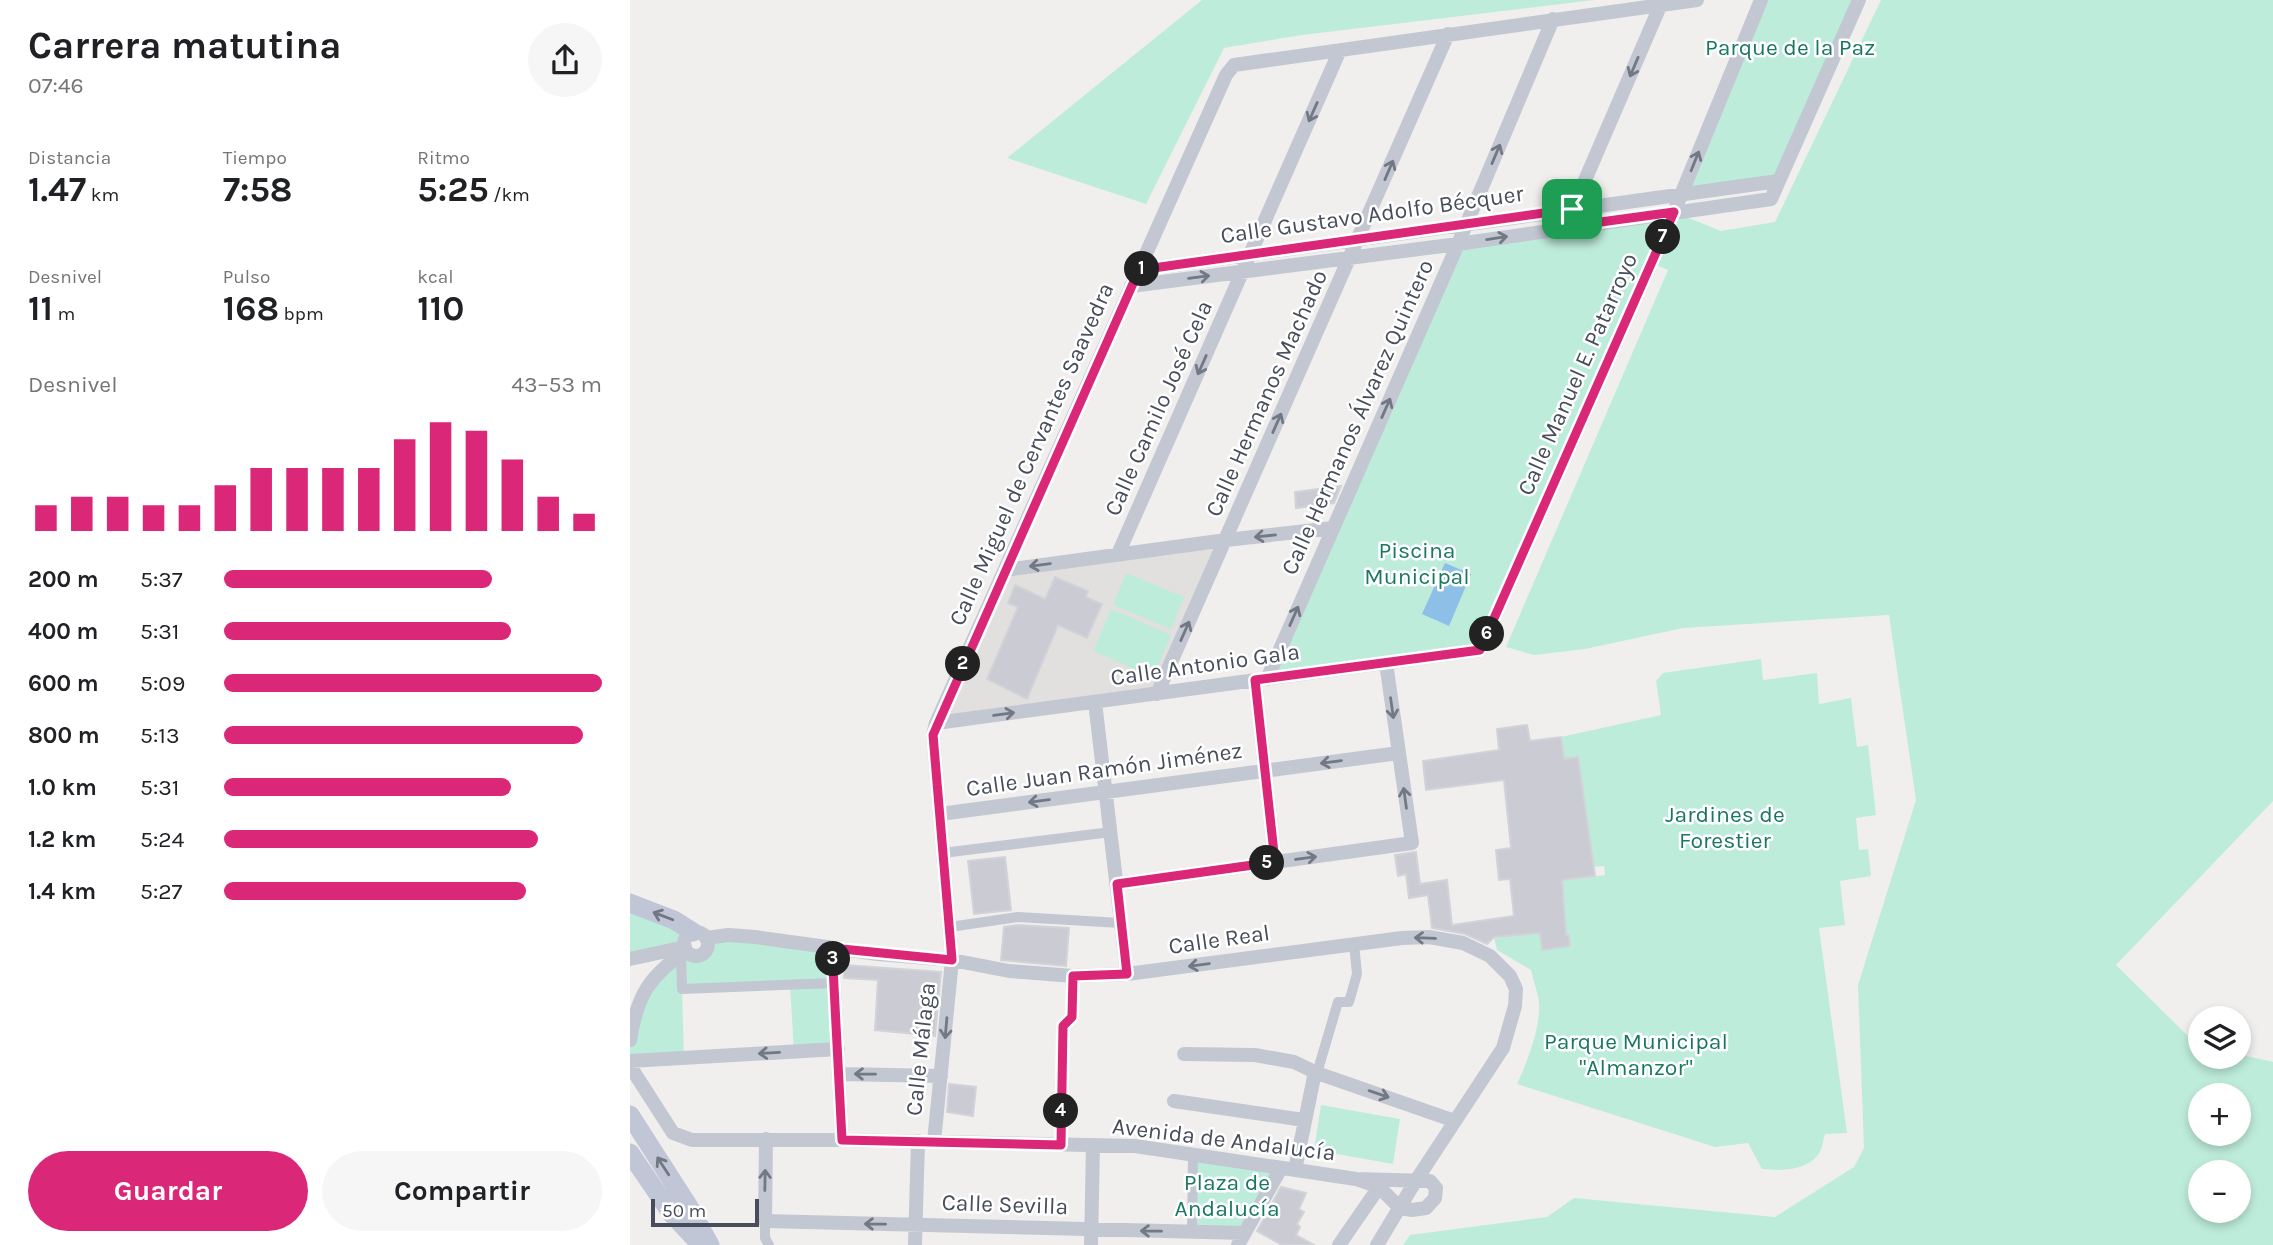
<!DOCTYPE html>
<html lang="es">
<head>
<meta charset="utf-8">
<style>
  :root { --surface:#fff; --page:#f6f6f6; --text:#202124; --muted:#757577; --accent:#db2777 }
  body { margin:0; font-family:Karla,sans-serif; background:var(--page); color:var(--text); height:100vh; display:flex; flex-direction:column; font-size:26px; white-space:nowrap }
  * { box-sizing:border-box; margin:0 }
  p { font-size:23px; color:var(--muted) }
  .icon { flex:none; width:38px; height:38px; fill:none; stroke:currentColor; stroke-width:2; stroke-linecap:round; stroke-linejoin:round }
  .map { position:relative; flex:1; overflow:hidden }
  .details { display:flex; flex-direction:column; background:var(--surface); width:630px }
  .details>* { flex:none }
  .buttons { position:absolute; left:1558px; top:1006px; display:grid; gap:14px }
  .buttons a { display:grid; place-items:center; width:63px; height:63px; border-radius:50%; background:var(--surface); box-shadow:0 4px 10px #0003; font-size:35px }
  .scale { position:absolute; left:21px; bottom:18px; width:108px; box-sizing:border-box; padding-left:7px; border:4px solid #474d5a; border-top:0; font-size:19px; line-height:24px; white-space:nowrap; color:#474d5a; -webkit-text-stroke:5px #fff; paint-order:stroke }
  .pin { position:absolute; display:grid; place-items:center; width:60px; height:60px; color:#fff; margin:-30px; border-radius:14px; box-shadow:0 4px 10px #0006 }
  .km { position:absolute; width:35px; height:35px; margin:-18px; border-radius:50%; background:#222; color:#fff; font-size:19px; line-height:35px; text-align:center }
  .round { display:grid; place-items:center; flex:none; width:74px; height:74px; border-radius:37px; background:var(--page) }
  .head { display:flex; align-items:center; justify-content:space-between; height:119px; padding:0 28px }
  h1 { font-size:38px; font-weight:700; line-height:52px }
  .metrics { display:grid; grid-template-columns:repeat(3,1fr); gap:10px; height:119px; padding:7px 28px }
  .metrics div { display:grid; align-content:center }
  .metrics b { font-size:35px; font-weight:700 }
  .metrics small { font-size:19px; font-weight:400 }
  .metrics p { font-size:19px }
  .chart { height:196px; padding:14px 28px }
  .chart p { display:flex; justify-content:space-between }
  .chart svg { width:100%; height:126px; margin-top:7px; stroke:var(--accent); stroke-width:6 }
  .button { display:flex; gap:14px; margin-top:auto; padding:14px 28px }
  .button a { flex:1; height:80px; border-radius:42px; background:var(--accent); color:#fff; font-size:28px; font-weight:700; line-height:80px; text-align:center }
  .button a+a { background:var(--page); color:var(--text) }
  ul { padding:0 28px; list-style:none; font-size:23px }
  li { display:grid; grid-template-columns:112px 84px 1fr; align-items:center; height:52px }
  li i { height:18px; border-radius:9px; background:var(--accent) }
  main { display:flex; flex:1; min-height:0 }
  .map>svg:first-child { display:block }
  .education { fill:#e1e0df }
  .green { fill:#beecdb; fill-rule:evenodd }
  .water { fill:#8dbfe7 }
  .building { fill:#cbccd3; stroke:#d2d3d9; stroke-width:2 }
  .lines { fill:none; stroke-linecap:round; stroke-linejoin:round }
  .pedestrian { stroke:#c2c7d2; stroke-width:10 }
  .minor { stroke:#c2c7d2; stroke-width:14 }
  .secondary { stroke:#c1c6d6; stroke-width:19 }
  .oneway { stroke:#727884 }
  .oneway2 { stroke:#727785 }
  .route-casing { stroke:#fff; stroke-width:14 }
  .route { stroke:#db2777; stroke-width:9 }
  .labels { text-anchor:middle; stroke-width:5; stroke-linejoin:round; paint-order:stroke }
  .park-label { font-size:23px; fill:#1b7860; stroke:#fff }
  .street-label { font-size:23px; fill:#474d5a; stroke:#fff }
</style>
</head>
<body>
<main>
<section class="details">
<div class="head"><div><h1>Carrera matutina</h1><p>07:46</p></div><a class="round"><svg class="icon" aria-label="share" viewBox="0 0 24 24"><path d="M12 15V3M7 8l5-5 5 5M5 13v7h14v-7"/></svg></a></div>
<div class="metrics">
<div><p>Distancia</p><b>1.47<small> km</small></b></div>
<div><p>Tiempo</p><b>7:58</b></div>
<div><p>Ritmo</p><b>5:25<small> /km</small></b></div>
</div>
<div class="metrics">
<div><p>Desnivel</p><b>11<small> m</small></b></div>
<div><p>Pulso</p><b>168<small> bpm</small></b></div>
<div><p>kcal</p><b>110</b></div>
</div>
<div class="chart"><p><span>Desnivel</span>43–53 m</p>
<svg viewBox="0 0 160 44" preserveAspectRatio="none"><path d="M5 44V35M15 44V32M25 44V32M35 44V35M45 44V35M55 44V28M65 44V22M75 44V22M85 44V22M95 44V22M105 44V12M115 44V6M125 44V9M135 44V19M145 44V32M155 44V38"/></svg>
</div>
<ul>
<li><b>200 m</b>5:37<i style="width:71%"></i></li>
<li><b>400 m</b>5:31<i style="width:76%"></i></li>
<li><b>600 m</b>5:09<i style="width:100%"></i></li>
<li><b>800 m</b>5:13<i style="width:95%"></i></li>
<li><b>1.0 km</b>5:31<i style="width:76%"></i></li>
<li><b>1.2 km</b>5:24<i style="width:83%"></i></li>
<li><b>1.4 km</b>5:27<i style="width:80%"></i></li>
</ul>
<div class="button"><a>Guardar</a><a>Compartir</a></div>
</section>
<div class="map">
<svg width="1643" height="1245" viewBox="0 0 1643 1245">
  <rect width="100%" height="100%" fill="#f0efee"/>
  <path class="education" d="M596,540L527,694L306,723L375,570Z"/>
  <path class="green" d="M572,0H964L672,35L594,48L516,204L377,158Z
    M1131,0H1229L1148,181L1051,194Z
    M1251,0H1643V801L1486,965L1566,1044L1570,1045V1057H1608V1054L1643,1062V1245H773L780,1235L917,1217L944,1198L1145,1217L1224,1167L1234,1148L1228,985L1286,800L1259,615L1053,628L955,649L904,655L876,647L1038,270L1022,263L850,650L637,679L828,244L1044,212L1091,231L1145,222ZM1570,1096H1608V1134H1570ZM1570,1172H1608V1211H1570Z
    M496,573L554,597L541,629L483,605Z
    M481,609L541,635L523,677L463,651Z
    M1131,659L1133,680L1187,673L1189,704L1221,698L1227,747L1238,745L1246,815L1226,818L1229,850L1238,849L1241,876L1210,881L1215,925L1189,928L1217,1133L1195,1134C1193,1141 1192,1151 1187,1156C1175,1171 1149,1171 1132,1169L1118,1143L1085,1147L887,1084C897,1063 911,1026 909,1003C908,992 903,980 901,970L867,950L864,937L910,933L912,950L940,946L939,935H936L932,880L975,875L974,866L964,867L948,757L934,759L931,737L1031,715L1026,681L1033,673Z
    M0,903L57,937L54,944L0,959Z
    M76,938L202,948L208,1049L164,1052L160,985L52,990L54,1058L0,1061V1040L17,987L59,954C71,958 80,950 76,938Z
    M691,1105L770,1119L763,1164L684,1150Z
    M563,1155L651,1168L614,1233L562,1232Z"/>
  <path class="water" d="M815,563L841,574L819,626L792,614Z"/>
  <path class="building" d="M711,486L704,503L666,508L665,492Z
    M425,577L458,591L456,597L472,604L457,638L428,625L397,699L357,679L388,607L378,603L385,585L415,599Z
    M897,725L900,741L931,737L934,759L948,757L965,876L932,880L936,935H939L940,946L912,950L910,933L864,937L857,944L835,934L802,928L798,895L779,898L776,874L768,876L765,855L786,852L790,884L817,880L822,925L884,916L880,879L869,880L866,850L881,848L874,780L796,790L793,761L869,750L867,729Z
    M375,857L381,910L344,914L338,861Z
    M388,925L439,928L436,966L371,960L374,927Z
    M214,965L311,972L305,1036L245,1030L248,980L214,978Z
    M319,1084L346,1087L343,1116L317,1112Z
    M651,1187L676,1193L669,1209L674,1212L667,1224L670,1227L666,1235L684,1245H652L627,1231Z"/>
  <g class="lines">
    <path class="pedestrian" d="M313,853L481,832
      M320,927L388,917L491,923
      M51,955L52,989L204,983
      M687,1073L708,1002H719L727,974L724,944
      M431,1145L433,1026L441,1017L443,976
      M135,1221V1238L139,1245
      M562,1232L563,1155"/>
    <path class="minor" d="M940,215L1031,4
      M509,270L1148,181
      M501,286L828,244L1141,199L1229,0
      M488,554L710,50
      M375,570L596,540L703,528
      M637,679L828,244L923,19
      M625,680L645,862
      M527,694L818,34
      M465,702L497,974
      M306,723L850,650L1044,212L1131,0
      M310,814L769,753
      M487,884L782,843L756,663
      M54 944a12 12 0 1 1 24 0a12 12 0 1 1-24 0Z
      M76,938L98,935L125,937L248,954L322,960L379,971L443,976L497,974L772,938L799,937L833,943L860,956L880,976L886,989L885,1006L873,1048L785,1182L747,1245
      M202,948L212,1140
      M0,959L55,947
      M0,1040C7,996 19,976 56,951
      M554,1054L625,1055L664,1062L687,1073L825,1121
      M0,1061L208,1049
      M0,1066L43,1133L62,1140H212L505,1146L726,1179L800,1181L806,1188L805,1198L796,1208L782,1210L770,1208L749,1187L726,1179
      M209,1074L311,1076
      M544,1101L674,1120
      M136,1139L135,1221L614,1233
      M304,1142L322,960L303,735L306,723L596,75L604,65L1067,0
      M665,1170L685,1072
      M285,1245L288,1141
      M461,1245L463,1145
      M608,1245L651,1168
      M709,1245L749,1187"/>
    <path class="secondary" d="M0,903L44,920L63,932
      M0,1115L59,1207L80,1245
      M0,1153L41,1213L71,1245"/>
  </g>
  <defs><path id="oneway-shaft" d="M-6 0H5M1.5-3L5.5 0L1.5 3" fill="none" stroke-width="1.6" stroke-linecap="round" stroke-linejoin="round" transform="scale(1.75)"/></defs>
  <g class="oneway">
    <use href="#oneway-shaft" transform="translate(1004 67) rotate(113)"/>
    <use href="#oneway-shaft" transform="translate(683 112) rotate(114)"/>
    <use href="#oneway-shaft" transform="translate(866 154) rotate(-67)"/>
    <use href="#oneway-shaft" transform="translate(1065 161) rotate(-68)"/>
    <use href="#oneway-shaft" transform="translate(759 170) rotate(-67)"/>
    <use href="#oneway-shaft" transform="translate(867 238) rotate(-9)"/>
    <use href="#oneway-shaft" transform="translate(569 277) rotate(-7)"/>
    <use href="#oneway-shaft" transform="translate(572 365) rotate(114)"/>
    <use href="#oneway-shaft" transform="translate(756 408) rotate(-66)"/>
    <use href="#oneway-shaft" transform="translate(647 423) rotate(-66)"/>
    <use href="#oneway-shaft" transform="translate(635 536) rotate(174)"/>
    <use href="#oneway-shaft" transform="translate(410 565) rotate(172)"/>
    <use href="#oneway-shaft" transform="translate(664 616) rotate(-66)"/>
    <use href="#oneway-shaft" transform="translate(555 631) rotate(-66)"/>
    <use href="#oneway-shaft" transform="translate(762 708) rotate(82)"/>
    <use href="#oneway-shaft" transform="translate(374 714) rotate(-8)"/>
    <use href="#oneway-shaft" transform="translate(701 762) rotate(172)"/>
    <use href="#oneway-shaft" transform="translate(775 798) rotate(-98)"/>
    <use href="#oneway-shaft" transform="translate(409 801) rotate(173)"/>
    <use href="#oneway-shaft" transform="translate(676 858) rotate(-8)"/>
    <use href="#oneway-shaft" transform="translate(795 938) rotate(-178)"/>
    <use href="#oneway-shaft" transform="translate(569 965) rotate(172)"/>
    <use href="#oneway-shaft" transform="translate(316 1028) rotate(95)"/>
    <use href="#oneway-shaft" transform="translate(139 1053) rotate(177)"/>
    <use href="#oneway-shaft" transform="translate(235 1074) rotate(-179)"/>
    <use href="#oneway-shaft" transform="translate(749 1094) rotate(19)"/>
    <use href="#oneway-shaft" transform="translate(135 1180) rotate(-89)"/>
    <use href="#oneway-shaft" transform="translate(245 1224) rotate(-179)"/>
    <use href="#oneway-shaft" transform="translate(521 1231) rotate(-179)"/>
  </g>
  <g class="oneway2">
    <use href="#oneway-shaft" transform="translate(33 916) rotate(-159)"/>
    <use href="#oneway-shaft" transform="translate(33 1166) rotate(-123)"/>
  </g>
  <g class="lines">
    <defs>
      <path id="route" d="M942,209L934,227L1044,212L850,650L625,680L645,862L487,884L497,974L443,976L442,1017L433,1026L431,1145L212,1140L202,948L322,960L303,735L509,270Z"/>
    </defs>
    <use href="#route" class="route-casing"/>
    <use href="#route" class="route"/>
  </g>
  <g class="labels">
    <g class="park-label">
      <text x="1160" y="55">Parque de la Paz</text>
      <text x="787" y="558">Piscina<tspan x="787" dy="26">Municipal</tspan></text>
      <text x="1095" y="822">Jardines de<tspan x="1095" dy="26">Forestier</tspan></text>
      <text x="1006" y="1049">Parque Municipal<tspan x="1006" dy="26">"Almanzor"</tspan></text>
      <text x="597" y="1190">Plaza de<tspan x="597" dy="26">Andalucía</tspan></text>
    </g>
    <g class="street-label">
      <text transform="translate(742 214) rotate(-8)" y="8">Calle Gustavo Adolfo Bécquer</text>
      <text transform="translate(947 374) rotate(-66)" y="8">Calle Manuel E. Patarroyo</text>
      <text transform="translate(636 393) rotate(-66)" y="8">Calle Hermanos Machado</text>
      <text transform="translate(528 408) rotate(-66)" y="8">Calle Camilo José Cela</text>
      <text transform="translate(727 417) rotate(-66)" y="8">Calle Hermanos Álvarez Quintero</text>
      <text transform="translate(401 454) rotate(-66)" y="8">Calle Miguel de Cervantes Saavedra</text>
      <text transform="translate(575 664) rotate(-8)" y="8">Calle Antonio Gala</text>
      <text transform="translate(474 769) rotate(-8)" y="8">Calle Juan Ramón Jiménez</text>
      <text transform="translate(589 939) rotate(-8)" y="8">Calle Real</text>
      <text transform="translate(290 1049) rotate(-84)" y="8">Calle Málaga</text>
      <text transform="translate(594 1139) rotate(7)" y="8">Avenida de Andalucía</text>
      <text transform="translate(375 1204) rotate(2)" y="8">Calle Sevilla</text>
    </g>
  </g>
</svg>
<div class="buttons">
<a><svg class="icon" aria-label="layers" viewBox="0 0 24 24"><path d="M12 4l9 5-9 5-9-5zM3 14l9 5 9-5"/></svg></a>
<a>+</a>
<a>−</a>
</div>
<div class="scale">50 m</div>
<div class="pin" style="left:942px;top:209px;background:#1e9e55"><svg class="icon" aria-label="arrive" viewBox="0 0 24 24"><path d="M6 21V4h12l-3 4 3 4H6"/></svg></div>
<b class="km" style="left:512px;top:269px">1</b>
<b class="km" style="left:333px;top:664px">2</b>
<b class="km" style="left:203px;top:959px">3</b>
<b class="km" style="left:431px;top:1111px">4</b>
<b class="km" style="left:637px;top:863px">5</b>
<b class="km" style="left:857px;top:634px">6</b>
<b class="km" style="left:1033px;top:237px">7</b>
</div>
</main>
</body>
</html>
